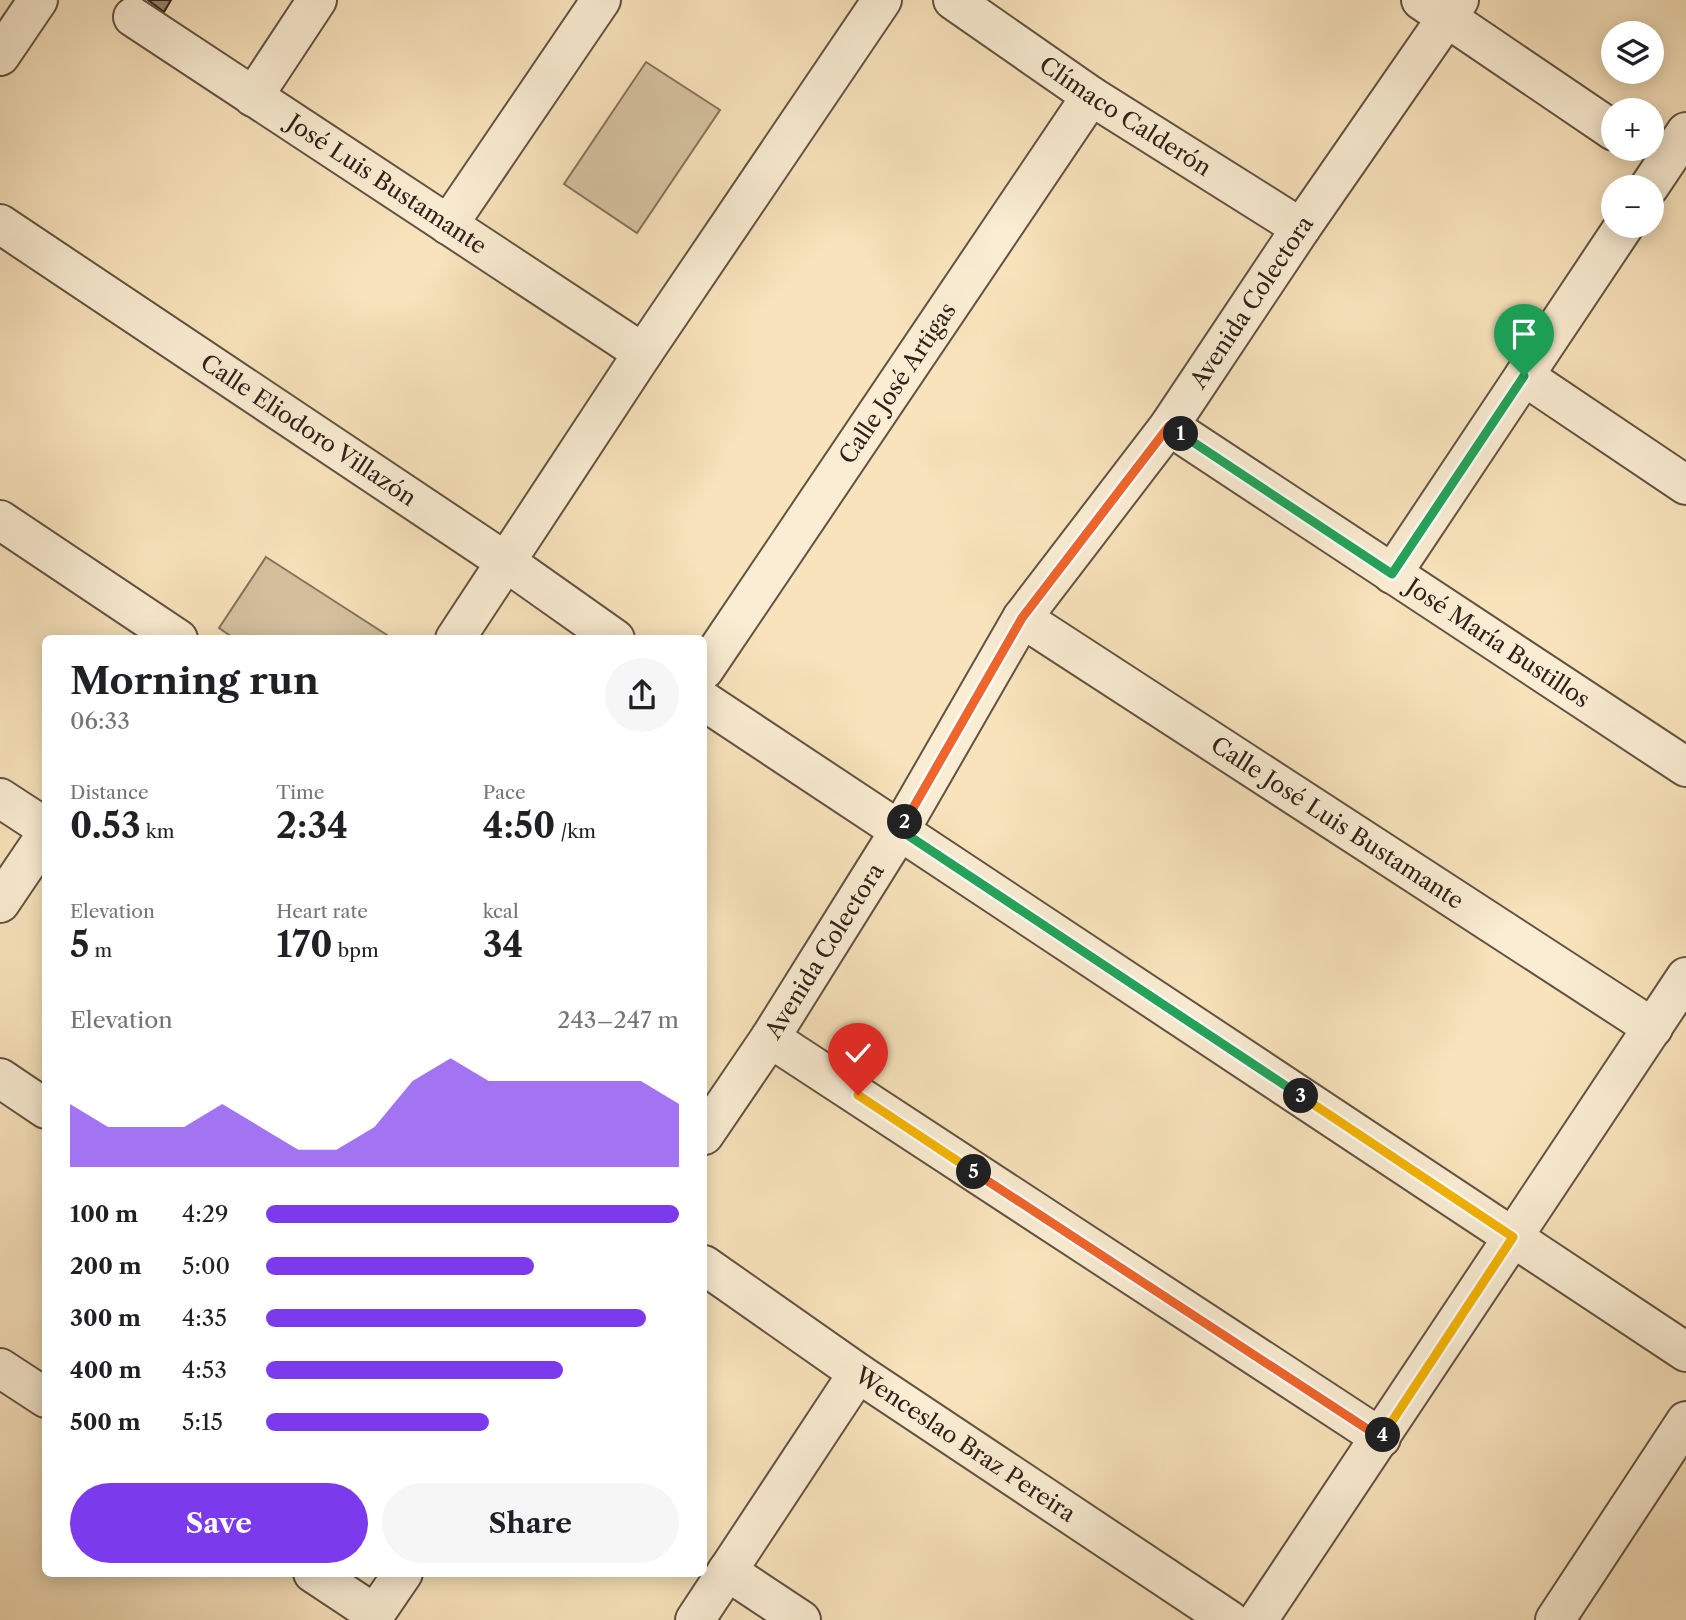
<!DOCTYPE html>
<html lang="en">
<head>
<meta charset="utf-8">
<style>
  :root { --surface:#fff; --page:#f6f6f6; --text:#202124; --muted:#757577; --accent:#7c3aed }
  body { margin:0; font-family:"Libre Caslon Text",serif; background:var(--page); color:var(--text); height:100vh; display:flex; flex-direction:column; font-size:26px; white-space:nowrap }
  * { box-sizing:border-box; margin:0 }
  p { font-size:23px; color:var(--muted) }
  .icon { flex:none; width:38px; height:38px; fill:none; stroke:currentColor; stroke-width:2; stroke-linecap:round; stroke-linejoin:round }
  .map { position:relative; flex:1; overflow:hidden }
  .drawer { position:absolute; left:42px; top:635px; width:665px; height:942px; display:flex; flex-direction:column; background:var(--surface); border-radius:10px; box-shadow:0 4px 18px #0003 }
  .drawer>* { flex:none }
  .tools { position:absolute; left:1601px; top:21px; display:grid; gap:14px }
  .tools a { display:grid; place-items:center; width:63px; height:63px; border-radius:50%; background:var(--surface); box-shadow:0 4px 18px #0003; font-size:35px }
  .pin { position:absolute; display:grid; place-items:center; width:60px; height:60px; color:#fff; margin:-72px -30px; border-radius:50% 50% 50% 0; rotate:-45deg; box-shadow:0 0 7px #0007 }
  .pin .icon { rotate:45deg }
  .km { position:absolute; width:35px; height:35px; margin:-18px; border-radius:50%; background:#222; color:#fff; font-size:19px; line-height:35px; text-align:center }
  .round { display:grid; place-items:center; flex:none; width:74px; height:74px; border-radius:37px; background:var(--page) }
  .summary { display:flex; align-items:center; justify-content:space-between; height:119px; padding:0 28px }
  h1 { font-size:38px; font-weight:700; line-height:52px }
  .metrics { display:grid; grid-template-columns:repeat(3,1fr); gap:10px; height:119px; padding:7px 28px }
  .metrics div { display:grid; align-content:center }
  .metrics b { font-size:35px; font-weight:700 }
  .metrics small { font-size:19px; font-weight:400 }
  .metrics p { font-size:19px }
  .chart { height:196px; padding:14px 28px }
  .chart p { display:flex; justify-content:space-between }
  .chart svg { width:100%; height:126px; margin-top:7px; fill:var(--accent); opacity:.7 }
  .primary-button { display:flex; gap:14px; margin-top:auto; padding:14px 28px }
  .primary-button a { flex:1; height:80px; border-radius:42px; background:var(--accent); color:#fff; font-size:28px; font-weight:700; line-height:80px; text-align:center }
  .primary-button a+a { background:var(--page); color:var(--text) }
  ul { padding:0 28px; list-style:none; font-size:23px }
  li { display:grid; grid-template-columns:112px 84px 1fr; align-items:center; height:52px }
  li i { height:18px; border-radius:9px; background:var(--accent) }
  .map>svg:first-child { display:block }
  .green { fill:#d6c2a0; stroke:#84725d; stroke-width:2 }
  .building { fill:#98866e; stroke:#31211a; stroke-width:2 }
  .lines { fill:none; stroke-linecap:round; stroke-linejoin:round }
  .minor-casing { stroke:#635242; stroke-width:42 }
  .minor { stroke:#faedd3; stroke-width:38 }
  .split-1-casing { stroke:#fff; stroke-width:14 }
  .split-2-casing { stroke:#fff; stroke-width:14 }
  .split-3-casing { stroke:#fff; stroke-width:14 }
  .split-4-casing { stroke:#fff; stroke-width:14 }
  .split-5-casing { stroke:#fff; stroke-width:14 }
  .split-6-casing { stroke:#fff; stroke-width:14 }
  .split-1 { stroke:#22a559; stroke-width:9 }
  .split-2 { stroke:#f0652b; stroke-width:9 }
  .split-3 { stroke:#22a559; stroke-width:9 }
  .split-4 { stroke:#f5b400; stroke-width:9 }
  .split-5 { stroke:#f0652b; stroke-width:9 }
  .split-6 { stroke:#f5b400; stroke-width:9 }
  .labels { text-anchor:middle; stroke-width:5; stroke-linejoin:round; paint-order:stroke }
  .street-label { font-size:23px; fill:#31211a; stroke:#faedd3 }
</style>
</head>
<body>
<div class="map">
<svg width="1686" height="1620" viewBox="0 0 1686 1620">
  <rect width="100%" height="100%" fill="#f8e3bc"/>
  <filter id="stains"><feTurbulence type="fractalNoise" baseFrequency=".00286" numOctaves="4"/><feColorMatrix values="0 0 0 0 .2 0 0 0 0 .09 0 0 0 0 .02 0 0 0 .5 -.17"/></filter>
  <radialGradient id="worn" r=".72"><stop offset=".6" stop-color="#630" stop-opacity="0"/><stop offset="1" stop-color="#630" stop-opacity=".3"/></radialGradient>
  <path class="green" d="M646,62L720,110L637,233L564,184Z
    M266,557L387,635L385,639H235L219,628Z"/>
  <path class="building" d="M148,0H171L164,12Z"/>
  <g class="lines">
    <defs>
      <g id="minor">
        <path id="s1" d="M953,0L1091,96L1301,228"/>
        <path d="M1421,0L1614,131"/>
        <path id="s2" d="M133,17L643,353"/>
        <path d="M0,56L38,0"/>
        <path d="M253,97L317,0"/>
        <path d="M1649,187L1686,132"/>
        <path id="s3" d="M0,224L506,562L615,639"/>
        <path d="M448,225L601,0"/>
        <path d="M1524,376L1686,485"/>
        <path id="s4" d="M1169,426L1686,767"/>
        <path d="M0,520L178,639"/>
        <path d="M1392,574L1624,226"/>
        <path id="s5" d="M1022,618L1653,1028"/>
        <path d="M455,639L643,353L882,0"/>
        <path id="s6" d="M704,670L1091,96"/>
        <path d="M704,701L1686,1352"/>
        <path d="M0,798L46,828"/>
        <path d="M0,903L46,835"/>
        <path d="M770,1038L1381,1438"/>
        <path d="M0,1078L46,1109"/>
        <path id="s7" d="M704,1135L770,1038L900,830L1022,618L1169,426L1301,228L1459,0"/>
        <path id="s8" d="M704,1265L858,1373L1229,1620"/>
        <path d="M0,1368L46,1398"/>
        <path d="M727,1571L801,1620"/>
        <path d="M313,1573L375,1614"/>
        <path d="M371,1620L403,1573"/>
        <path d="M695,1620L858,1373"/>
        <path d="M1258,1620L1686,977"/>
        <path d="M1555,1620L1686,1421"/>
      </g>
    </defs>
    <use href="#minor" class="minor-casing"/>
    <use href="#minor" class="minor"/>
  </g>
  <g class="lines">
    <defs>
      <path id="split-1" d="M1181,434L1392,574L1524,376"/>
      <path id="split-2" d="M905,822L1022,618L1169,426L1181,434"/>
      <path id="split-3" d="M905,822L900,830L1301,1096"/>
      <path id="split-4" d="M1301,1096L1513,1237L1383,1435"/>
      <path id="split-5" d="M974,1172L1381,1438L1383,1435"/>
      <path id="split-6" d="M858,1095L974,1172"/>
    </defs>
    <use href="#split-1" class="split-1-casing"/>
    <use href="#split-2" class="split-2-casing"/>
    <use href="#split-3" class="split-3-casing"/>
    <use href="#split-4" class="split-4-casing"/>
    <use href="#split-5" class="split-5-casing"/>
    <use href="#split-6" class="split-6-casing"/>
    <use href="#split-1" class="split-1"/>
    <use href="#split-2" class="split-2"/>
    <use href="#split-3" class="split-3"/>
    <use href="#split-4" class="split-4"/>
    <use href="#split-5" class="split-5"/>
    <use href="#split-6" class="split-6"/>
  </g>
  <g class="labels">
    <g class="street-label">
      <text dy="8" stroke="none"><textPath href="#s1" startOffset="208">Clímaco Calderón</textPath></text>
      <text dy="8" stroke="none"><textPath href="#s2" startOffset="304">José Luis Bustamante</textPath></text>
      <text dy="8" stroke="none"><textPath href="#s7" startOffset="998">Avenida Colectora</textPath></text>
      <text dy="8" stroke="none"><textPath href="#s6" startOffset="346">Calle José Artigas</textPath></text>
      <text dy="8" stroke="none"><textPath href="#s3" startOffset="371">Calle Eliodoro Villazón</textPath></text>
      <text dy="8" stroke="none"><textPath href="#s4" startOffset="394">José María Bustillos</textPath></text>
      <text dy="8" stroke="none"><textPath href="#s5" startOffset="376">Calle José Luis Bustamante</textPath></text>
      <text dy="8" stroke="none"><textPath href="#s7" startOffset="220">Avenida Colectora</textPath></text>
      <text dy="8" stroke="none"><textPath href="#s8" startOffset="317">Wenceslao Braz Pereira</textPath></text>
    </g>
  </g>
  <rect width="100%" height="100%" filter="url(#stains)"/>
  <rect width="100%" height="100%" fill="url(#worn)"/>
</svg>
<div class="tools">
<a><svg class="icon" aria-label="layers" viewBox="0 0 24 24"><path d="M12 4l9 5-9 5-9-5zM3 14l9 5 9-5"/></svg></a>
<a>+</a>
<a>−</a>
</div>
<div class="pin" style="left:1524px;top:376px;background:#1e9e55"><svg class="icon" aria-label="arrive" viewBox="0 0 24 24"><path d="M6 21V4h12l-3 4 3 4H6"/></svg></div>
<div class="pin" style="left:858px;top:1095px;background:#d93025"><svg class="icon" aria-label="check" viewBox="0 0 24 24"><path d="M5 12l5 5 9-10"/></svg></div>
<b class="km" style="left:1181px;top:434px">1</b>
<b class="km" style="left:905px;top:822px">2</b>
<b class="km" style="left:1301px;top:1096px">3</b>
<b class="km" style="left:1383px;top:1435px">4</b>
<b class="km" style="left:974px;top:1172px">5</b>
<section class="drawer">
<div class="summary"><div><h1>Morning run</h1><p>06:33</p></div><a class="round"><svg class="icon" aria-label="share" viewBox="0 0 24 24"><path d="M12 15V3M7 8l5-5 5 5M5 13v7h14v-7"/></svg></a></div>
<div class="metrics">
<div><p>Distance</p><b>0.53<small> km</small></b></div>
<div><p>Time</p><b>2:34</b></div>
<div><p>Pace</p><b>4:50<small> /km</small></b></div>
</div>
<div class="metrics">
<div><p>Elevation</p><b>5<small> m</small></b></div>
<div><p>Heart rate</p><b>170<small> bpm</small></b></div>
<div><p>kcal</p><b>34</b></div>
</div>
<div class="chart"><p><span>Elevation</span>243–247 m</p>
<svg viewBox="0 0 160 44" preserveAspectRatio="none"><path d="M0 44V22L10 30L20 30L30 30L40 22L50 30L60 38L70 38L80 30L90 14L100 6L110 14L120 14L130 14L140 14L150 14L160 22V44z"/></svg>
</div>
<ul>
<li><b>100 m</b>4:29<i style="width:100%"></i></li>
<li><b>200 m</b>5:00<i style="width:65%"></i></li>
<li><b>300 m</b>4:35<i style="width:92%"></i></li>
<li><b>400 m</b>4:53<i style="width:72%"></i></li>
<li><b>500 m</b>5:15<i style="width:54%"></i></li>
</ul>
<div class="primary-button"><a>Save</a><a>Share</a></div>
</section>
</div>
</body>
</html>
